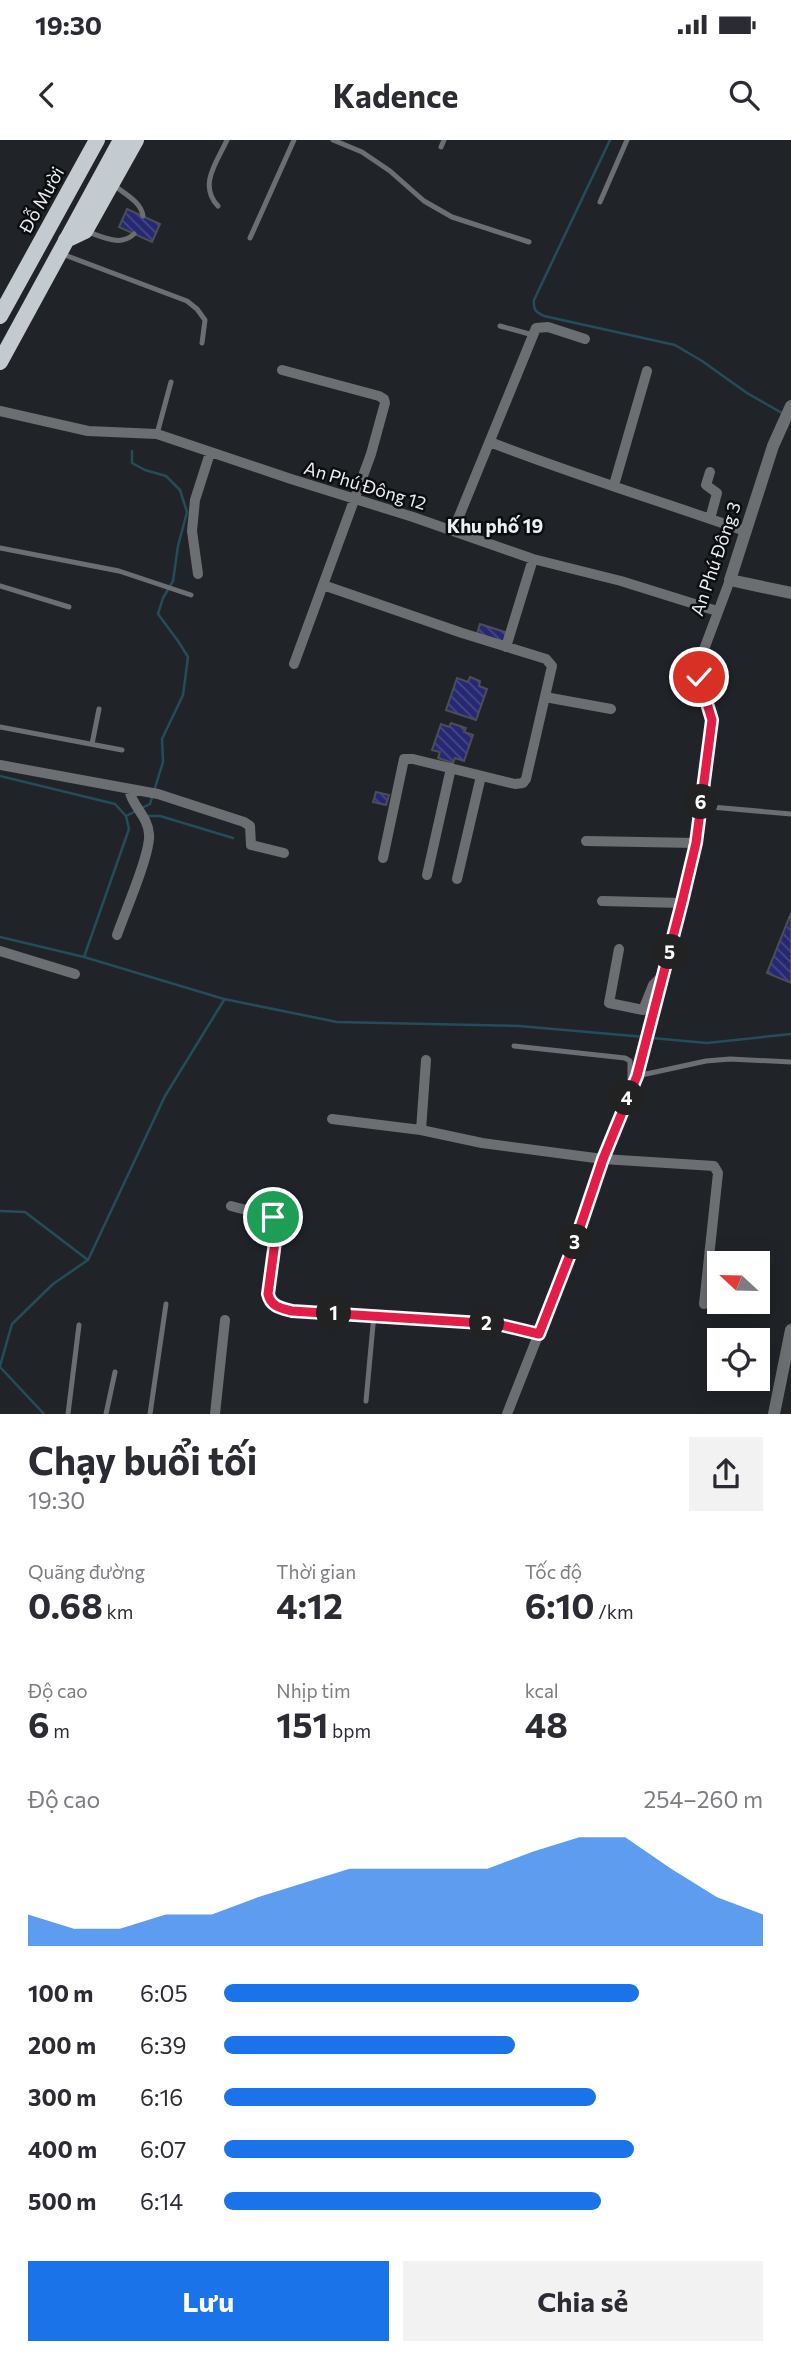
<!DOCTYPE html>
<html lang="vi">
<head>
<meta charset="utf-8">
<style>
  :root { --surface:#fff; --page:#f2f2f3; --text:#2b2b33; --muted:#7c7c81; --accent:#1a73e8 }
  body { margin:0; font-family:Commissioner,sans-serif; background:var(--page); color:var(--text); height:100vh; display:flex; flex-direction:column; font-size:26px; white-space:nowrap }
  * { box-sizing:border-box; margin:0 }
  p { font-size:23px; color:var(--muted) }
  .icon { flex:none; width:38px; height:38px; fill:none; stroke:currentColor; stroke-width:2; stroke-linecap:round; stroke-linejoin:round }
  .map { position:relative; height:1274px; overflow:hidden }
  .details { display:flex; flex-direction:column; background:var(--surface); flex:1 }
  .details>* { flex:none }
  .needle { width:46px; rotate:292deg }
  .fabs { position:absolute; left:707px; top:1111px; display:grid; gap:14px }
  .fabs a { display:grid; place-items:center; width:63px; height:63px; border-radius:0px; background:var(--surface); box-shadow:0 4px 18px #0003; font-size:35px }
  .pin { position:absolute; display:grid; place-items:center; width:60px; height:60px; color:#fff; margin:-30px; border:4px solid #fff; border-radius:50%; box-shadow:0 2px 7px #0007 }
  .km { position:absolute; width:35px; height:35px; margin:-18px; border-radius:50%; background:#222; color:#fff; font-size:19px; line-height:35px; text-align:center }
  .round { display:grid; place-items:center; flex:none; width:74px; height:74px; border-radius:0px; background:var(--page) }
  .headline { display:flex; align-items:center; justify-content:space-between; height:119px; padding:0 28px }
  h1 { font-size:38px; font-weight:700; line-height:52px }
  .stats { display:grid; grid-template-columns:repeat(3,1fr); gap:10px; height:119px; padding:7px 28px }
  .stats div { display:grid; align-content:center }
  .stats b { font-size:35px; font-weight:700 }
  .stats small { font-size:19px; font-weight:400 }
  .stats p { font-size:19px }
  .chart { height:196px; padding:14px 28px }
  .chart p { display:flex; justify-content:space-between }
  .chart svg { width:100%; height:126px; margin-top:7px; fill:var(--accent); opacity:.7 }
  .button { display:flex; gap:14px; margin-top:auto; padding:14px 28px }
  .button a { flex:1; height:80px; border-radius:0px; background:var(--accent); color:#fff; font-size:28px; font-weight:700; line-height:80px; text-align:center }
  .button a+a { background:var(--page); color:var(--text) }
  ul { padding:0 28px; list-style:none; font-size:23px }
  li { display:grid; grid-template-columns:112px 84px 1fr; align-items:center; height:52px }
  li i { height:18px; border-radius:9px; background:var(--accent) }
  .status { display:flex; justify-content:space-between; align-items:center; height:49px; padding:0 35px; background:var(--surface); direction:ltr }
  .status svg { height:19px; fill:currentColor }
  header { display:flex; justify-content:space-between; align-items:center; height:91px; padding:0 28px; background:var(--surface); font-size:32px; font-weight:700 }
  .map>svg:first-child { display:block }
  .lines { fill:none; stroke-linecap:round; stroke-linejoin:round }
  .stream { stroke:#244d59; stroke-width:2.5 }
  .building { fill:url(#building-back-hatch); stroke:#4c4e55; stroke-width:2 }
  .service { stroke:#6c6f71; stroke-width:5 }
  .minor { stroke:#6c6f71; stroke-width:10 }
  .tertiary { stroke:#6c6f71; stroke-width:12 }
  .trunk { stroke:#c4cbd0; stroke-width:16 }
  .route-casing { stroke:#fff; stroke-width:14 }
  .route { stroke:#e11d48; stroke-width:9 }
  .labels { text-anchor:middle; stroke-width:5; stroke-linejoin:round; paint-order:stroke }
  .street-label { font-size:18px; fill:#eceff3; stroke:#0b0d0f }
  .neighbourhood-label { font-size:19px; font-weight:bold; fill:#eceff3; stroke:#0b0d0f }
</style>
</head>
<body>
<div class="status"><b>19:30</b><svg viewBox="0 0 49 12"><path d="M0 12V9h3v3zM5 12V6h3v6zM10 12V3h3v9zM15 12V0h3v12zM26 1h20v11H26zM47 4h2v5h-2z"/></svg></div>
<header><svg class="icon" aria-label="back" viewBox="0 0 24 24"><path d="M15 5l-7 7 7 7"/></svg>Kadence<svg class="icon" aria-label="search" viewBox="0 0 24 24"><circle cx="10" cy="10" r="6"/><path d="M15 15l6 6"/></svg></header>
<div class="map">
<svg width="791" height="1274" viewBox="0 0 791 1274">
  <defs>
    <pattern id="building-back-hatch" width="6" height="6" patternUnits="userSpaceOnUse" patternTransform="scale(1.75)"><rect width="6" height="6" fill="#272872"/><path d="M-1 5l2 2M0 0l6 6M5-1l2 2" fill="none" stroke="#464887"/></pattern>
  </defs>
  <rect width="100%" height="100%" fill="#202429"/>
  <g class="lines">
    <path class="stream" d="M610,0L534,160C533,170 536,172 544,176L675,205L702,221L747,253L782,273
      M0,636L115,664L126,676L129,689L84,817
      M126,676L150,664L163,622L162,599L183,555L188,517L178,501L158,474L163,458L173,441L178,406L187,372L180,350L166,336L145,330L132,323V311
      M147,676H160L233,698
      M0,797L84,817L224,859L337,882L519,886L645,897
      M652,898L707,903L791,894
      M0,1071L25,1072L88,1120
      M0,1226L12,1184L53,1144L88,1120L165,956L224,860
      M1,1228L44,1274"/>
  </g>
  <path class="building" d="M127,69L160,84L152,102L119,87Z
    M480,484L508,493L504,504L477,494Z
    M470,537L480,541L479,546L487,549L476,580L446,570L457,538L468,542Z
    M451,583L466,588L464,592L473,595L464,621L455,618L453,623L438,618L440,612L432,610L441,584L449,587Z
    M376,652L389,655L386,665L373,662Z
    M791,773V843L767,833Z"/>
  <g class="lines">
    <path class="service" d="M333,0L362,12L390,31L424,61L452,77L529,102
      M441,7L444,0
      M115,46C125,54 141,62 143,76
      M600,62L627,0
      M218,66C198,45 217,22 227,0
      M88,92C104,97 120,107 134,94
      M250,98L294,0
      M62,114L187,161L197,169L205,180L202,203
      M500,186L533,195
      M157,294L171,242
      M0,408L119,431L191,455
      M0,446L69,467
      M0,587L122,610
      M92,604L99,569
      M700,666L791,674
      M514,906L625,918L630,921V944
      M637,936L706,921L730,919L791,922
      M366,1261L374,1174
      M68,1274L79,1185
      M106,1274L115,1232
      M150,1274L166,1164"/>
    <path class="minor" d="M282,230L379,256L384,259L385,263L371,314L294,524
      M0,271L88,291L157,294L291,339L413,377L533,419L621,441L717,471
      M490,302C574,335 660,361 745,391
      M614,345L647,231
      M710,379L717,353L706,345L710,332
      M453,391L536,188L548,187L585,199
      M198,434L192,391L195,360L210,313
      M323,445L462,493L546,519L552,526L526,639L523,643L515,644L413,619H404L383,718
      M506,507L533,419
      M545,557L611,569
      M0,625L158,654L244,682L250,686L251,705L284,713
      M586,701L696,703
      M427,735L451,628
      M457,739L481,636
      M602,761L682,763
      M117,795C124,774 151,713 149,694C148,676 131,665 129,649
      M619,809L609,863L643,870L653,845L664,834
      M0,811L75,834
      M332,979L421,990L482,1003L603,1019L714,1026L718,1033L704,1164
      M421,990L426,920
      M231,1066L273,1077L277,1087L268,1154C271,1167 281,1168 292,1171L497,1184L539,1194
      M215,1274L225,1180
      M507,1274L575,1102L603,1019L639,929L682,763L696,703L712,580L699,537L703,512L730,440"/>
    <path class="tertiary" d="M791,266L773,306L730,440L791,453
      M774,1274L791,1190"/>
    <path class="trunk" d="M66,100L85,91L136,0
      M0,176L97,0
      M0,222L121,0"/>
  </g>
  <g class="lines">
    <defs>
      <path id="route" d="M273,1077L277,1087L268,1154C271,1167 281,1168 292,1171L497,1184L539,1194L575,1102L603,1019L637,936L682,762L696,703L712,580L699,537"/>
    </defs>
    <use href="#route" class="route-casing"/>
    <use href="#route" class="route"/>
  </g>
  <g class="labels">
    <g class="street-label">
      <text transform="translate(42 60) rotate(-61)" y="6">Đỗ Mười</text>
      <text transform="translate(365 346) rotate(17)" y="6">An Phú Đông 12</text>
      <text transform="translate(716 419) rotate(-71)" y="6">An Phú Đông 3</text>
    </g>
    <g class="neighbourhood-label">
      <text x="495" y="393">Khu phố 19</text>
    </g>
  </g>
</svg>
<div class="fabs">
<a><svg class="needle" viewBox="-14 -14 28 28"><path d="M0-13l5 13h-10z" fill="#e53935"/><path d="M0 13l5-13h-10z" fill="#7c7c81"/></svg></a>
<a><svg class="icon" aria-label="locate" viewBox="0 0 24 24"><circle cx="12" cy="12" r="6"/><path d="M12 2v4M12 18v4M2 12h4M18 12h4"/></svg></a>
</div>
<div class="pin" style="left:273px;top:1077px;background:#1e9e55"><svg class="icon" aria-label="arrive" viewBox="0 0 24 24"><path d="M6 21V4h12l-3 4 3 4H6"/></svg></div>
<div class="pin" style="left:699px;top:537px;background:#d93025"><svg class="icon" aria-label="check" viewBox="0 0 24 24"><path d="M5 12l5 5 9-10"/></svg></div>
<b class="km" style="left:334px;top:1173px">1</b>
<b class="km" style="left:487px;top:1183px">2</b>
<b class="km" style="left:575px;top:1102px">3</b>
<b class="km" style="left:627px;top:958px">4</b>
<b class="km" style="left:670px;top:812px">5</b>
<b class="km" style="left:701px;top:662px">6</b>
</div>
<section class="details">
<div class="headline"><div><h1>Chạy buổi tối</h1><p>19:30</p></div><a class="round"><svg class="icon" aria-label="share" viewBox="0 0 24 24"><path d="M12 15V3M7 8l5-5 5 5M5 13v7h14v-7"/></svg></a></div>
<div class="stats">
<div><p>Quãng đường</p><b>0.68<small> km</small></b></div>
<div><p>Thời gian</p><b>4:12</b></div>
<div><p>Tốc độ</p><b>6:10<small> /km</small></b></div>
</div>
<div class="stats">
<div><p>Độ cao</p><b>6<small> m</small></b></div>
<div><p>Nhịp tim</p><b>151<small> bpm</small></b></div>
<div><p>kcal</p><b>48</b></div>
</div>
<div class="chart"><p><span>Độ cao</span>254–260 m</p>
<svg viewBox="0 0 160 44" preserveAspectRatio="none"><path d="M0 44V33L10 38L20 38L30 33L40 33L50 27L60 22L70 17L80 17L90 17L100 17L110 11L120 6L130 6L140 17L150 27L160 33V44z"/></svg>
</div>
<ul>
<li><b>100 m</b>6:05<i style="width:77%"></i></li>
<li><b>200 m</b>6:39<i style="width:54%"></i></li>
<li><b>300 m</b>6:16<i style="width:69%"></i></li>
<li><b>400 m</b>6:07<i style="width:76%"></i></li>
<li><b>500 m</b>6:14<i style="width:70%"></i></li>
</ul>
<div class="button"><a>Lưu</a><a>Chia sẻ</a></div>
</section>
</body>
</html>
